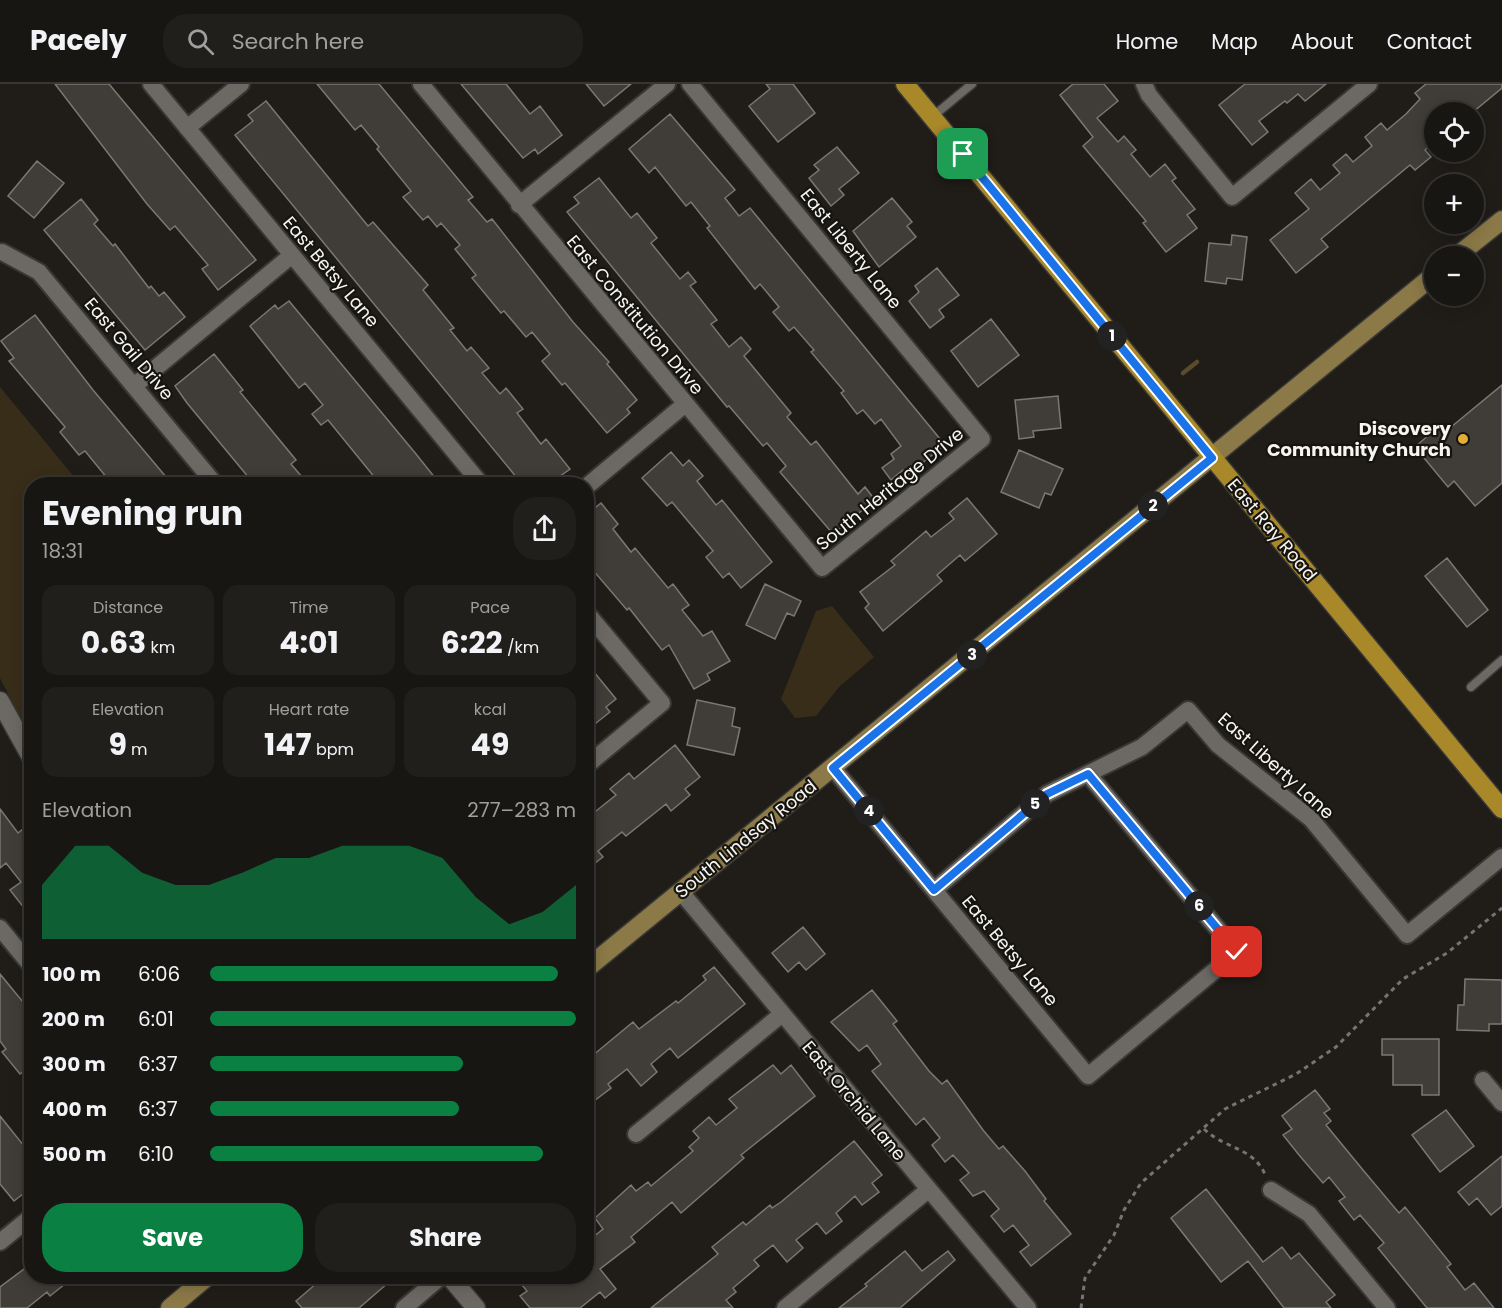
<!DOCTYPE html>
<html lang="en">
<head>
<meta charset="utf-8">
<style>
  :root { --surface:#181613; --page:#211f1c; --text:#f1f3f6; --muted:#9f9fa0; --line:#363533; --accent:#0b8043 }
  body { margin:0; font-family:Poppins,sans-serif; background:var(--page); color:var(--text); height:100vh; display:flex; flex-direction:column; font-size:22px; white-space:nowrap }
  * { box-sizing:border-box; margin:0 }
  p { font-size:20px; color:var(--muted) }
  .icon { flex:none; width:33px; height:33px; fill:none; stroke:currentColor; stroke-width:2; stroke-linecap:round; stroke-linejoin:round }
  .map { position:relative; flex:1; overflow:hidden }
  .drawer { position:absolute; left:24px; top:393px; width:570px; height:807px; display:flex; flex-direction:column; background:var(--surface); border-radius:24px; box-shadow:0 3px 15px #0003,0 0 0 2px var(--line) }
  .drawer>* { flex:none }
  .buttons { position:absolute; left:1424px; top:18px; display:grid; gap:12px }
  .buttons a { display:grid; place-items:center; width:60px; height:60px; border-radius:50%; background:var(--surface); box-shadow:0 3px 15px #0003,0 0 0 2px var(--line); font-size:30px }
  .pin { position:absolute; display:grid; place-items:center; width:51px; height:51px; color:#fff; margin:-26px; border-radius:12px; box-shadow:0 3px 9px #0006 }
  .km { position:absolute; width:30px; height:30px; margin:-15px; border-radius:50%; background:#222; color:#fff; font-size:16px; line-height:30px; text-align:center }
  .round { display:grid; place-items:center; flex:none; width:63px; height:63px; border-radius:24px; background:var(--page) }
  .head { display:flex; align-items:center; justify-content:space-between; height:102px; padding:0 18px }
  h1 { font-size:33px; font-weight:700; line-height:45px }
  .metrics { display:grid; grid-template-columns:repeat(3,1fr); gap:9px; height:102px; padding:6px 18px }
  .metrics div { display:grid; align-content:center; border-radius:15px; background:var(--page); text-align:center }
  .metrics b { font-size:30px; font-weight:700 }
  .metrics small { font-size:16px; font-weight:400 }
  .metrics p { font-size:16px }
  .chart { height:168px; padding:12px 18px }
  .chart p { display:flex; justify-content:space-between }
  .chart svg { width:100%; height:108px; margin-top:6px; fill:var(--accent); opacity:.7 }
  .action { display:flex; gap:12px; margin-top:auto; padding:12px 18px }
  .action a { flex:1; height:69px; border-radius:24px; background:var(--accent); color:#fff; font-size:24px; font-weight:700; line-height:69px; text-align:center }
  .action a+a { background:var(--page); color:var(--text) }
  ul { padding:0 18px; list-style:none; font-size:20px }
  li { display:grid; grid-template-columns:96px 72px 1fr; align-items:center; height:45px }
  li i { height:15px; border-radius:8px; background:var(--accent) }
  header { display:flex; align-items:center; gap:36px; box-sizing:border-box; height:84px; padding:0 30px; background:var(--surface); border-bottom:2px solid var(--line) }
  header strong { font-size:28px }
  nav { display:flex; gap:33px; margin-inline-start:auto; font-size:21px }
  .search { width:420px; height:54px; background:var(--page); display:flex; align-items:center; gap:15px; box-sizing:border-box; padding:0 21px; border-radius:24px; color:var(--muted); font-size:22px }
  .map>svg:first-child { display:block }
  .green { fill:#382d18 }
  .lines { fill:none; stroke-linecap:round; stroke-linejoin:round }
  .stream { stroke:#5a4b2d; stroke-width:4.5 }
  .building { fill:#403d38; stroke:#7a7872; stroke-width:1.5 }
  .service-casing { stroke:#383734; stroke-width:11 }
  .minor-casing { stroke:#383734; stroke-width:20 }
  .tertiary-casing { stroke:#383734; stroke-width:21 }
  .secondary-casing { stroke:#383734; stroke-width:21 }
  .primary-casing { stroke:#383734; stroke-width:21 }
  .path { stroke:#767470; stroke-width:3; stroke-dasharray:4.5 4.5; stroke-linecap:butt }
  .service { stroke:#6c6964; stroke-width:8 }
  .minor { stroke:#6c6964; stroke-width:16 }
  .tertiary { stroke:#6c6964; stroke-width:18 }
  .secondary { stroke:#8b7947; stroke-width:18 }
  .primary { stroke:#a9882a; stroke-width:18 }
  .route-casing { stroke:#fff; stroke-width:12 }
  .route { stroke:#1a73e8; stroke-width:8 }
  .poi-dot { fill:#e3ae34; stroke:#161410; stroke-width:2 }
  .labels { text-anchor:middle; stroke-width:4.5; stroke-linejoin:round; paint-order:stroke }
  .street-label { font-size:18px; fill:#f6f5f2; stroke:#161410 }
  .poi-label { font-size:18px; font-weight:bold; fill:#f6f5f2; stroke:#161410; text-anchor:end }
</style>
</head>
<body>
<header>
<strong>Pacely</strong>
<div class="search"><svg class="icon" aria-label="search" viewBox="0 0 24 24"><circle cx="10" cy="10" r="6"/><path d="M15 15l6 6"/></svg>Search here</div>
<nav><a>Home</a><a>Map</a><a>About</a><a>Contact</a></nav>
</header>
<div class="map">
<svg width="1502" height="1224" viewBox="0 0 1502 1224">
  <rect width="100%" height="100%" fill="#201d19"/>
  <path class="green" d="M0,303L80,400H32L31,655L0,594Z
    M832,522L874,573L839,603L816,632L795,634L781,615L816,527Z"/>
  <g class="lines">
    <path class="stream" d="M1183,289L1197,278"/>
  </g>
  <path class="building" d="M55,0H109L256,176L218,206L202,185L208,181L175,142L170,146L147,120Z
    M317,0H379L473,113L468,116L487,138L492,135L573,238L609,278L607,280L637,316L627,325L630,329L607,349L565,299L562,301L542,277L550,270L532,248L526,253L504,227L501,229L472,194L476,191L455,165L460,161L441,139L437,143L428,132L423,136L403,113L411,107L377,65L379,63L361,41L355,46Z
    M461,0H506L530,30L540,22L562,51L538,70L535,65L523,74Z
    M586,0H631L604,22Z
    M766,0H793L815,29L778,58L749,22L770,5Z
    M1073,0H1104L1118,17L1097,34L1118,58L1124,52L1136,66L1131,70L1150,93L1165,80L1176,94L1172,97L1195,125L1187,131L1197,144L1166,168L1143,139L1146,137L1083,62L1093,53L1060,11Z
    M1245,0H1326L1305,17L1298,10L1287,19L1285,17L1259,37L1268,48L1252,61L1219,21Z
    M1426,0H1502V4L1473,28H1434V58L1425,66L1431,73L1415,86L1410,81L1321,155L1328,163L1296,189L1270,156L1309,125L1295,109L1311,95L1320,106L1340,89L1333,81L1346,70L1353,78L1372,62L1365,53L1381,39L1387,46L1406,30L1420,15L1415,9Z
    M266,17L368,142L373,138L428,201L423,206L454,244L450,246L467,267L471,263L489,284L482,289L500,310L506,304L523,325L517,329L541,360L546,355L570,385L549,400H522L235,51L253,37L248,31Z
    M670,30L735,106L725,114L739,132L750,124L945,361L907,391L903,386L891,396L882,384L894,375L891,370L901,362L881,335L875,340L863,326L857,330L841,309L844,307L811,268L814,266L794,243L789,247L773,228L779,223L760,200L755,205L707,144L710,142L691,118L686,122L655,83L649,89L629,65Z
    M837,63L859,89L839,105L844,111L831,122L809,94L819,86L814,81Z
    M37,77L64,99L34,134L8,112Z
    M599,94L631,134L637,129L657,154L651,159L680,195L688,188L696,198L690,202L717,236L711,240L729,263L741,253L751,265L744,272L791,329L787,333L811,361L816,357L858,410L865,403L875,416L833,450L780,388L786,382L767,359L763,362L729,322L727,323L567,128L579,119L574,113Z
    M892,114L912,138L907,142L916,153L879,183L853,147Z
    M81,115L98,136L94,140L113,162L115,160L149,204L151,202L159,212L164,208L185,233L145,266L44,146Z
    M1232,151L1247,153L1242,196L1227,194L1226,200L1205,197L1209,159L1231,161Z
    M937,184L959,211L939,226L944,233L930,244L909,217L919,208L915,202Z
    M289,217L416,370L440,400H380L328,336L321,341L312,330L323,321L305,299L299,304L250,242L275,221L278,225Z
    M35,231L93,306L172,400H112L85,367L79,371L60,348L65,343L9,277L14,274L1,257Z
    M991,235L1019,271L978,303L951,267Z
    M214,270L243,306L240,308L296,376L291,380L308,400H254L187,319L175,302Z
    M1502,301V399L1475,422L1454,397L1448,403L1415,363L1440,341L1445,348Z
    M1058,312L1061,344L1033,347L1034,353L1019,355L1015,316Z
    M1019,366L1063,385L1051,411L1045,409L1039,424L1001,408Z
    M671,368L683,382L689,376L703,392L697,397L716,421L722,416L772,478L741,504L729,489L723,494L706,473L713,467L672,418L667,422L642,394Z
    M967,414L997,450L965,477L960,471L937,491L942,497L883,547L865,524L869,520L860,508L895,481L891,477L926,447L931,453L954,435L949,429Z
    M601,419L618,440L613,445L631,468L635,464L668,504L673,500L689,521L682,526L703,552L712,547L730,577L707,590L710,596L694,605L669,561L662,566L629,524L627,526L586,478V431Z
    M1447,474L1488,526L1467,543L1425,492Z
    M765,500L801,517L794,532L787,529L775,555L746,541Z
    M594,588L616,615L606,623L610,628L586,647V593Z
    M697,616L735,624L732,642L740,644L734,671L687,661Z
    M675,661L700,693L685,705L690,711L671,727L666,720L626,752L622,748L598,767L603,773L586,786V735L616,711L610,705L629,689L634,695Z
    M0,725L18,749L23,745L32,756V834L10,806L21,798L6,779L0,784Z
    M803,843L825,870L806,886L799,878L788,888L772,869Z
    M714,883L745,920L678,974L670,964L651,980L657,988L641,1002L627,985L608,1000L611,1004L586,1023V977L633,938L639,945L676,917L678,919L706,896L703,892Z
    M0,890L32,929V997L24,987L20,990L2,968L6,965L0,957Z
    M1465,895L1502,896V940H1489V947L1457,946L1458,921H1464Z
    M872,906L897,937L893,940L929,987L942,1000L947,996L983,1046L999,1065L1003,1062L1025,1087L1046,1115L1044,1117L1071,1150L1031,1182L1020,1168L1029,1161L1013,1141L1004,1148L991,1132L999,1125L984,1107L973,1112L960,1096L969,1089L953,1071L945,1078L932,1061L940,1054L924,1034L916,1041L872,987L881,980L867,961L859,967L831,938Z
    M1382,955H1439V1011H1422V1001H1393V971H1382Z
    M773,981L781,990L791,981L815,1012L741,1071L744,1074L681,1129L672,1118L631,1153L635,1158L600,1185L616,1205L605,1214L600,1208L580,1224H530L520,1212L527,1207L522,1201L532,1192H586V1168L589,1171L594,1167L587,1158L603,1145L595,1134L631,1101L636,1107L648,1098L651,1102L693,1067L689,1063L699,1054L693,1047L709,1033L716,1041L737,1024L729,1015Z
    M1315,1006L1330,1025L1324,1029L1331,1037L1326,1041L1363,1086L1399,1129L1405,1123L1451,1180L1447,1183L1465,1206L1474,1199L1494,1224H1427L1378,1164L1384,1159L1360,1131L1354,1136L1339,1117L1345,1113L1329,1093L1323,1099L1299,1071L1283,1051L1292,1045L1282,1032Z
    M1446,1026L1474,1062L1440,1088L1412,1051Z
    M0,1032L32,1072V1103L14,1117L0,1100Z
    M854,1057L882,1091L872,1099L879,1108L862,1121L855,1112L836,1129L842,1137L826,1150L817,1139L796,1156L803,1164L787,1178L773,1161L754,1176L759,1182L733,1204L736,1208L726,1216L733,1224H651L718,1170L712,1163L743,1138L746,1141L770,1121L772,1124L781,1118Z
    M1502,1072V1122L1491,1131L1477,1114L1469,1121L1458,1108Z
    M1206,1105L1263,1178L1282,1163L1291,1175L1299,1169L1335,1211L1326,1218L1331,1224H1284L1248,1177L1221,1198L1171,1134Z
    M905,1167L922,1187L948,1167L955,1176L900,1224H839L867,1202L865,1200Z
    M32,1179V1192H75L50,1212L47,1208L27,1224H0V1203Z
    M325,1192H396L359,1224H302L296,1217Z"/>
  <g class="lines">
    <defs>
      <path id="service" d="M932,33L972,0
        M1471,603L1502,576"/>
      <path id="minor" d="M151,0L481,400
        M421,0L822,484L982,355L690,0
        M1144,0L1149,11L1232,113L1369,0
        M187,44L241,0
        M519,121L667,0
        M2,168L39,188L215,400
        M134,302L292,171
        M586,403L684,321
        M586,528L662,619L586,682
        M833,684L1088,992L1237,868L1088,690
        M934,806L1047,710L1142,663L1188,626L1218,661L1311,735L1407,851L1502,773
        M681,808L1028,1224
        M0,844L32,883
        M1483,996L1502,1019
        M636,1050L782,930
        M1271,1106L1309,1130L1387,1224
        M0,1158L32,1132
        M404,1224L442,1192
        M785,1224L928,1106"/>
      <path id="tertiary" d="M0,617L32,675
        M449,1192L476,1224"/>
      <path id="secondary" d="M1457,172L1502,136
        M586,885L1434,191
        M170,1224L208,1192"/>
      <path id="primary" d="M905,0L1502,725"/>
    </defs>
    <use href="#service" class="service-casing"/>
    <use href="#minor" class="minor-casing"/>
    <use href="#tertiary" class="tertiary-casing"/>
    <use href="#secondary" class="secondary-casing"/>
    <use href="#primary" class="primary-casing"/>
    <path class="path" d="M1204,1045C1226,1066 1255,1063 1266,1093
      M1081,1224L1085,1194L1114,1151L1124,1126L1141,1099L1225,1025L1296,990L1336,963L1403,895L1447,869L1502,824"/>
    <use href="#service" class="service"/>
    <use href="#minor" class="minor"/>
    <use href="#tertiary" class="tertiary"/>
    <use href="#secondary" class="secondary"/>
    <use href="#primary" class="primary"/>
  </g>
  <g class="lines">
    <defs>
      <path id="route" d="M963,70L1212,374L833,684L934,806L1047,710L1088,690L1237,868"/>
    </defs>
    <use href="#route" class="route-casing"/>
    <use href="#route" class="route"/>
  </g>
  <circle class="poi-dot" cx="1463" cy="355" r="6"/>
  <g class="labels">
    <g class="street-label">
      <text transform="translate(851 165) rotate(51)" y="6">East Liberty Lane</text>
      <text transform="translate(331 188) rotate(50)" y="6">East Betsy Lane</text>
      <text transform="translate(635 231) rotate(50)" y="6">East Constitution Drive</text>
      <text transform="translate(129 265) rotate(50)" y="6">East Gail Drive</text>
      <text transform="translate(890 405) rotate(-39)" y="6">South Heritage Drive</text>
      <text transform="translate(1272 446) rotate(50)" y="6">East Ray Road</text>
      <text transform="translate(1276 682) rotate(42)" y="6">East Liberty Lane</text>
      <text transform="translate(746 755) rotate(-39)" y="6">South Lindsay Road</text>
      <text transform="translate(1010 867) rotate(50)" y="6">East Betsy Lane</text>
      <text transform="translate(854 1017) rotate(50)" y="6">East Orchid Lane</text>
    </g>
    <g class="poi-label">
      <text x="1451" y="351">Discovery<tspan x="1451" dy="21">Community Church</tspan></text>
    </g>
  </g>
</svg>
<div class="buttons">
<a><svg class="icon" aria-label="locate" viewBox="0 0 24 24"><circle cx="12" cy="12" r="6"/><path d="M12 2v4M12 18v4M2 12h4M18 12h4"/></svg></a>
<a>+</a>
<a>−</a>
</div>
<div class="pin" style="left:963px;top:70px;background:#1e9e55"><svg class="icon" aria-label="arrive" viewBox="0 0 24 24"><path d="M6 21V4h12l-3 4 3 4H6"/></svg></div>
<div class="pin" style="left:1237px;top:868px;background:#d93025"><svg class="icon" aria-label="check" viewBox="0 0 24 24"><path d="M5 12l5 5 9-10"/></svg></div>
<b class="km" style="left:1112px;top:252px">1</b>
<b class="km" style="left:1153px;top:422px">2</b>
<b class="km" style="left:972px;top:571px">3</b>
<b class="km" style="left:869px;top:727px">4</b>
<b class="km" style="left:1035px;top:720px">5</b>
<b class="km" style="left:1199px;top:822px">6</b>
<section class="drawer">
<div class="head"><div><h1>Evening run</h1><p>18:31</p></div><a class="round"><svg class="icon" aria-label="share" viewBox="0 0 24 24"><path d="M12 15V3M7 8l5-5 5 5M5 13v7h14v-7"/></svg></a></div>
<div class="metrics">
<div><p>Distance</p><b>0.63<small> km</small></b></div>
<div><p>Time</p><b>4:01</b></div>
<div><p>Pace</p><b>6:22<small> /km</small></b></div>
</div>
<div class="metrics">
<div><p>Elevation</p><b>9<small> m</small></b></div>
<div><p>Heart rate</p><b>147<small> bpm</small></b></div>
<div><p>kcal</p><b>49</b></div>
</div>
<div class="chart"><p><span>Elevation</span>277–283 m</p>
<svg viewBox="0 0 160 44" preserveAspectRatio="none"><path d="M0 44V22L10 6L20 6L30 17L40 22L50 22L60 17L70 11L80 11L90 6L100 6L110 6L120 11L130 27L140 38L150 33L160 22V44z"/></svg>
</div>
<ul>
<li><b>100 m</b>6:06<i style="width:95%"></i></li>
<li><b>200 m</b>6:01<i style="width:100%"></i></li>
<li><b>300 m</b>6:37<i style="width:69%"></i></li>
<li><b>400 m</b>6:37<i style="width:68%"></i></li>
<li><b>500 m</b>6:10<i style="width:91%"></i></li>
</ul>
<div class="action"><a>Save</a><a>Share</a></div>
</section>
</div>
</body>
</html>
